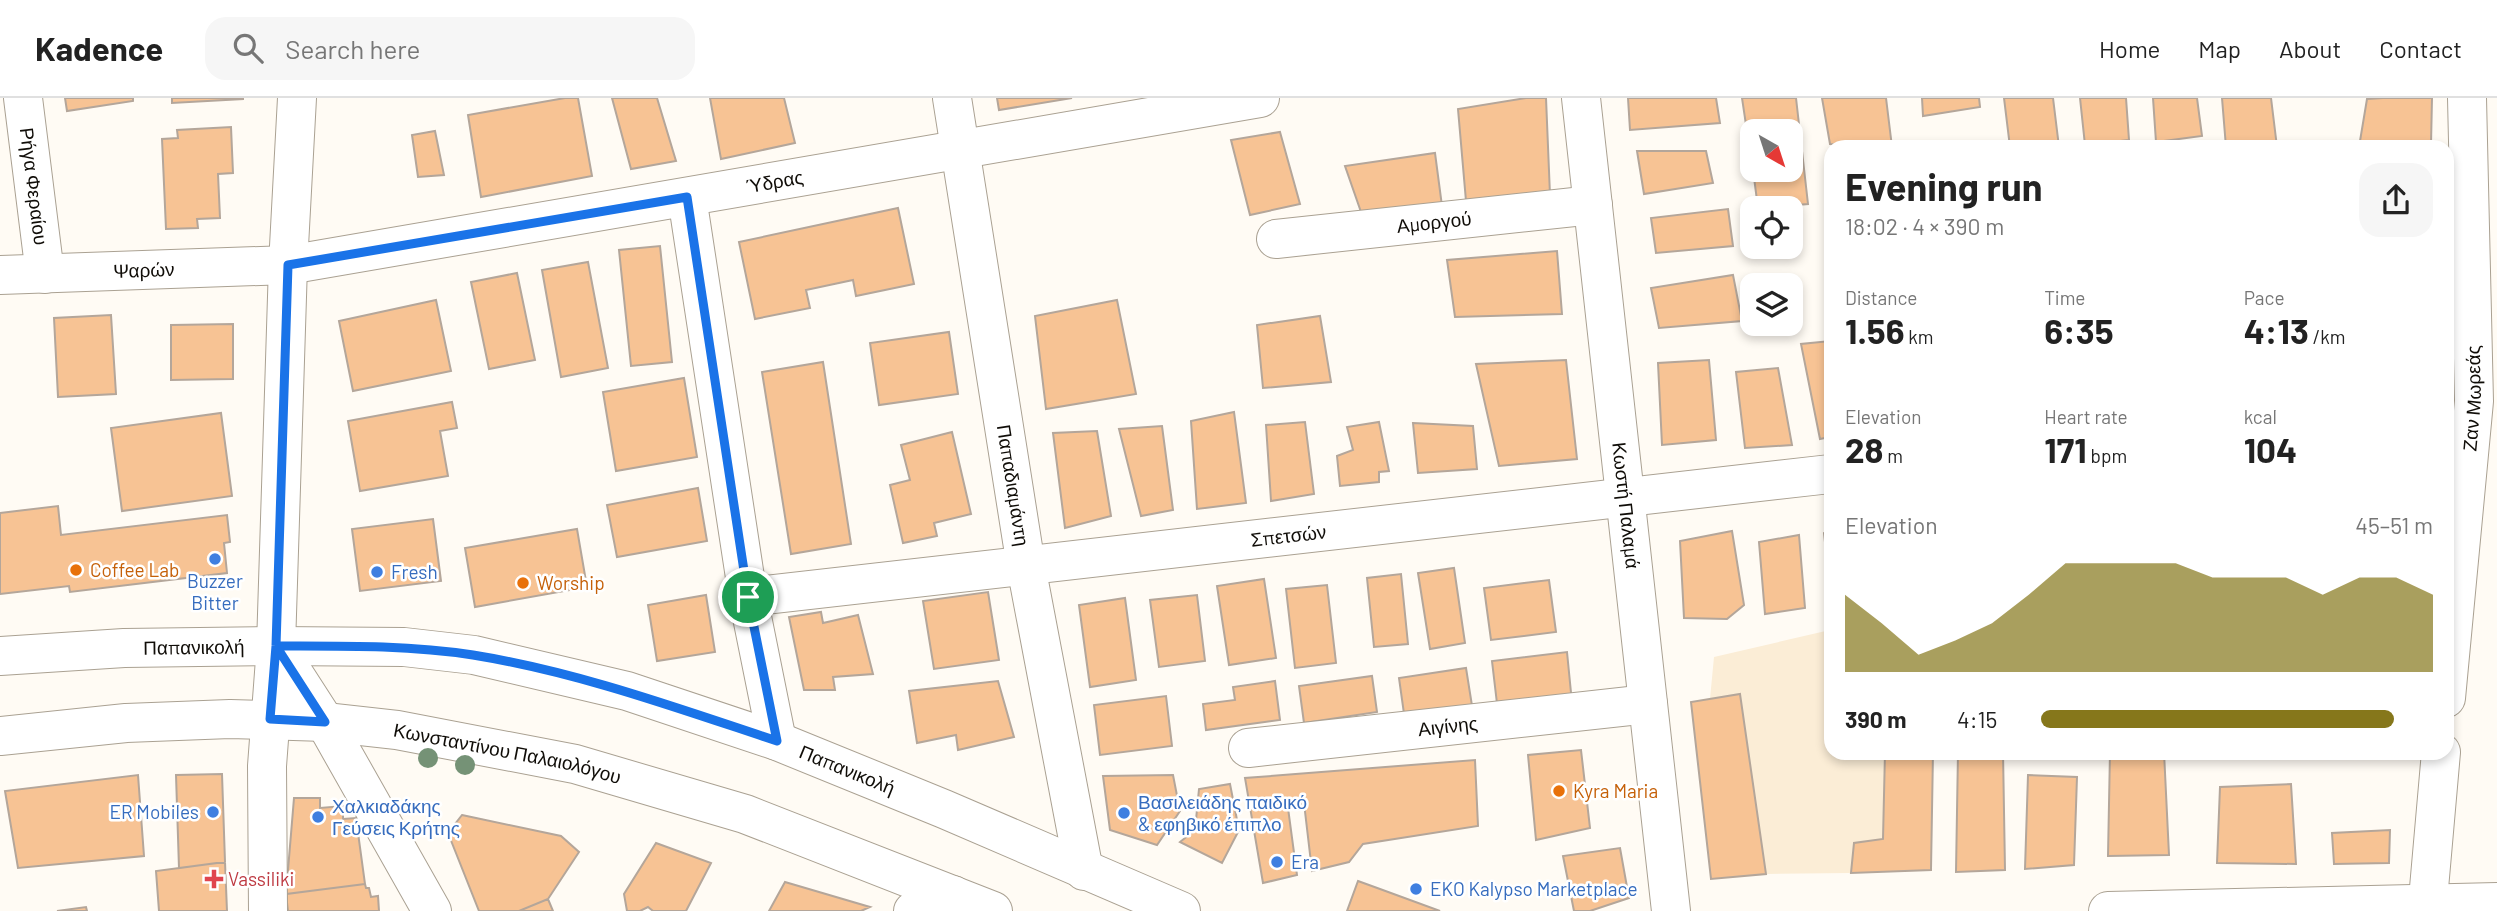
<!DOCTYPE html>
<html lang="en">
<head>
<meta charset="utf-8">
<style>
  :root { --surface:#fff; --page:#f6f6f6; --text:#222; --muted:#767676; --line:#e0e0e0; --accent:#86771b }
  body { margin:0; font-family:Barlow,sans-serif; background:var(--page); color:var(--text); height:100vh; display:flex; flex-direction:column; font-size:26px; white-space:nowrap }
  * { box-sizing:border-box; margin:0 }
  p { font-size:23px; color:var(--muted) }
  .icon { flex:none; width:38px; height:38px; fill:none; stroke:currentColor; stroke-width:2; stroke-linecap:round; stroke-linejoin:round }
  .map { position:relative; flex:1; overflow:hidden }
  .panel { position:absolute; left:1824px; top:42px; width:630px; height:620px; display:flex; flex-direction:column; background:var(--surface); border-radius:21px; box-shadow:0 4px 10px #0003 }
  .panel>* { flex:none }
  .needle { width:46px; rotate:141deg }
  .buttons { position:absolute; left:1740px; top:21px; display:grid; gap:14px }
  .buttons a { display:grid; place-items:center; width:63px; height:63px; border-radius:14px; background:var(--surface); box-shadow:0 4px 10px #0003; font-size:35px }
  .pin { position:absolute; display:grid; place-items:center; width:60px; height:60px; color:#fff; margin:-30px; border:4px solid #fff; border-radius:50%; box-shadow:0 2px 7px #0007 }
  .round { display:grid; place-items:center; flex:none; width:74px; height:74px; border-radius:21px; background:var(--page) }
  .head { display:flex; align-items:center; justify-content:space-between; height:119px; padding:0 21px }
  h1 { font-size:38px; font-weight:700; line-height:52px }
  .metrics { display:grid; grid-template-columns:repeat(3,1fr); gap:10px; height:119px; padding:7px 21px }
  .metrics div { display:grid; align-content:center }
  .metrics b { font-size:35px; font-weight:700 }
  .metrics small { font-size:19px; font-weight:400 }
  .metrics p { font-size:19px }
  .chart { height:196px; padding:14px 21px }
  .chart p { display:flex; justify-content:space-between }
  .chart svg { width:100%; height:126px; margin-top:7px; fill:var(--accent); opacity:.7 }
  ul { padding:0 21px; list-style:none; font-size:23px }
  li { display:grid; grid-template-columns:112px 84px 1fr; align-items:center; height:52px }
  li i { height:18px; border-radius:9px; background:var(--accent) }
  header { display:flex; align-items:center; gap:42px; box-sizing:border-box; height:98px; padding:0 35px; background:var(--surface); border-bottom:2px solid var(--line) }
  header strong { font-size:33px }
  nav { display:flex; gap:38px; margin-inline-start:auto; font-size:24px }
  .search { width:490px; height:63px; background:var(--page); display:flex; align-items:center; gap:18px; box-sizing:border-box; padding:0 24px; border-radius:21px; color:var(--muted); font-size:26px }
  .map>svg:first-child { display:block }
  .built { fill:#fbedd6 }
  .building { fill:#f7c394; stroke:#b4a69a; stroke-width:2 }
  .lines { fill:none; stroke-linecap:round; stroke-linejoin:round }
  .minor-casing { stroke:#aaa192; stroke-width:40 }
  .major-casing { stroke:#aaa192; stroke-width:40 }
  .minor { stroke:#fff; stroke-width:38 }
  .major { stroke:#fff; stroke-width:38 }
  .tree { fill:#759276 }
  .route-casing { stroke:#fff; stroke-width:14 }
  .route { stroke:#1a73e8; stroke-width:9 }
  .shop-dot { fill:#3f7fe0; stroke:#fff; stroke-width:2.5 }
  .food-dot { fill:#e8710a; stroke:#fff; stroke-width:2.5 }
  .health-dot { fill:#e0444e; stroke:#fff; stroke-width:2.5 }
  .labels { text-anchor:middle; stroke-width:5; stroke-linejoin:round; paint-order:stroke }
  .street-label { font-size:19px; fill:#100d08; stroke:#fff }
  .food-label { font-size:19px; fill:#c56008; stroke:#fff; text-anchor:start }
  .shop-label { font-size:19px; fill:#366cbe; stroke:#fff; text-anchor:start }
  .health-label { font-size:19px; fill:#be3a42; stroke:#fff; text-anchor:start }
</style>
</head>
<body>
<header>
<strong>Kadence</strong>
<div class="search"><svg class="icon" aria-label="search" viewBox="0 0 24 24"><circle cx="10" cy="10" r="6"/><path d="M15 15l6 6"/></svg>Search here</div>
<nav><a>Home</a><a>Map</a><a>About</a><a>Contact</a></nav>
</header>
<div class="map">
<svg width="2497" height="813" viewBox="0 0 2497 813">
  <rect width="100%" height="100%" fill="#fffbf4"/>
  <path class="built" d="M1830,532V654L1885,655L1883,741L1854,745L1851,775L1766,776L1739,596L1710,601L1714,559Z"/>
  <path class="building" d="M65,0H133V3L67,13Z
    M172,0H243V1L172,5Z
    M565,0H578L592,78L481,99L468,17Z
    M612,0H657L676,63L631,71Z
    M710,0H784L795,45L721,61Z
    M997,0H1072L999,12Z
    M1526,0H1546L1550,97L1466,103L1458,11Z
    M1628,0H1716L1720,25L1630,32Z
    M1742,0H1796L1808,106L1758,110L1753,72H1790V33H1752V67Z
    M1822,0H1886L1892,49L1830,46Z
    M1922,0H1979L1980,9L1923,18Z
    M2004,0H2053L2059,49H2010Z
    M2080,0H2126L2129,42L2085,47Z
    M2153,0H2197L2202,38L2156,44Z
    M2222,0H2271L2277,49H2226Z
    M2383,0H2432L2431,47L2417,49H2359L2367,1Z
    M231,29L233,75L218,76L220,120L197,121L198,130L166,131L162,41L178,40L177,32Z
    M435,33L444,77L418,79L412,37Z
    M1280,34L1300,106L1250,117L1231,42Z
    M1637,53H1706L1713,85L1644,96Z
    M1435,55L1442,108L1361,114L1345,68Z
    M898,110L914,186L856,198L853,182L806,192L810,210L755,221L739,144Z
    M1728,111L1733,148L1656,155L1651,120Z
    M660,148L672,264L631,268L619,152Z
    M1557,153L1562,216L1455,219L1447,162Z
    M588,164L608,270L561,279L542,172Z
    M517,175L535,262L489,271L471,184Z
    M1733,177L1742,223L1659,230L1651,190Z
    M436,202L451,273L353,293L339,223Z
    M1117,202L1136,296L1046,311L1035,218Z
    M111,217L116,296L58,299L54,220Z
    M1320,218L1331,284L1263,290L1257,227Z
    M233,226V281L171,282V227Z
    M949,234L958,296L879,307L870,245Z
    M1830,243V339L1820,341L1801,246Z
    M1566,262L1577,361L1499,368L1476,266Z
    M1709,262L1716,342L1662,347L1658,265Z
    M823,264L851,446L791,456L762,274Z
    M1778,270L1792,347L1745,350L1736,274Z
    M684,280L697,359L616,373L603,294Z
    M452,304L457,330L440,333L448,378L360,393L348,323Z
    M1234,314L1246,405L1197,411L1191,323Z
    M221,315L232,398L122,413L111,330Z
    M1305,324L1314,396L1271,403L1266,327Z
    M1379,324L1389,373L1379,374V384L1340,388L1337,358L1353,352L1347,329Z
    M1413,325L1473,328L1477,371L1418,375Z
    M1162,328L1173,412L1141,418L1119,331Z
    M1097,333L1111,418L1065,430L1053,335Z
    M952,334L971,416L934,425L937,438L903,445L890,387L910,382L901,347Z
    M698,390L707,443L617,459L607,407Z
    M58,408L61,437L227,417L230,444L224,445L227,475L70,494L69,488L0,496V415Z
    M433,421L441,483L360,493L352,431Z
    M577,431L587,489L475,509L465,450Z
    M1830,432V490L1824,435Z
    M1732,433L1744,507L1727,521L1684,520L1680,443Z
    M1799,437L1805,510L1765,516L1759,444Z
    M1454,470L1465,545L1430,551L1418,475Z
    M1401,476L1408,546L1374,549L1367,480Z
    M1264,481L1276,560L1229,567L1217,488Z
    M1549,482L1556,534L1491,542L1484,490Z
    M1327,487L1336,565L1295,570L1286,491Z
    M988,494L999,562L934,571L923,503Z
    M706,497L715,554L657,563L648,507Z
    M1197,497L1205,563L1159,569L1150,502Z
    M1125,500L1136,582L1090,589L1079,507Z
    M821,514L823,525L858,517L873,576L833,579L835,592H804L789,519Z
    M1567,554L1572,605L1498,614L1492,563Z
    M1466,570L1473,614L1405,623L1399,580Z
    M1372,578L1377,614L1304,625L1299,588Z
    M998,583L1014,639L958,652L956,637L917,645L909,593Z
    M1275,583L1280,622L1206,632L1203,606L1235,602L1233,589Z
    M1740,596L1766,776L1711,781L1691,604Z
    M1166,598L1172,648L1100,657L1094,607Z
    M1581,652L1590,730L1536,742L1528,657Z
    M1885,654H1933L1931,772L1851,775L1854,745L1883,741Z
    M1958,654H2003L2005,772L1956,774Z
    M2110,654H2164L2169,757L2108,758Z
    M1475,662L1478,728L1363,746L1349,764L1312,773L1304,705L1288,710L1297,777L1263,785L1245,680Z
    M222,676L225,764L179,770L176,677Z
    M138,677L144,758L18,770L5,693Z
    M1173,677L1180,713L1157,747L1110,732L1103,678Z
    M2028,677L2077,679L2074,767L2025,771Z
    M1230,686L1239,732L1222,765L1180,744L1195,732L1199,691Z
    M2291,686L2296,766L2217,765L2220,689Z
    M294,700H320V710L343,708V721L356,720L365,786L286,796Z
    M462,717L561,738L579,754L548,801L519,813H479L448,735Z
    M2390,732L2389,765L2334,766L2332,735Z
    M656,745L711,765L686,813H653L648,809L640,813H627L624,796Z
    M1620,750L1629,800L1590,813H1574L1563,758Z
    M225,764L227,813H159L156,773Z
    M1358,783L1380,791L1440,813H1347Z
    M785,784L870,809L861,813H769Z
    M365,786L366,790H369L371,799L378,798L379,813H288L286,796Z
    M548,801L553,813H519Z
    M86,809L87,813H57Z"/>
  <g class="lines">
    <defs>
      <g id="minor">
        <path id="s1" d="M23,0L45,176"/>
        <path id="s2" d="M952,0L1026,468L1084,773"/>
        <path id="s3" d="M1581,0L1671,813"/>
        <path d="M687,99L748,499L777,643"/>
        <path id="s4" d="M1276,141L1593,107"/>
        <path id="s5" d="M0,177L288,167L1260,0"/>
        <path id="s6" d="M748,499L1830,376"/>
        <path id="s7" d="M2446,600L2474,303L2467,0"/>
        <path id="s8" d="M1248,650L1648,606"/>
        <path d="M913,813L953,797"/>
        <path d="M2108,813L2497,804"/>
        <path d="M2427,813L2441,654"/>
      </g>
      <g id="major">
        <path d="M276,548L325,624L432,813"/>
        <path id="s9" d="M0,558L124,550L276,548L404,549L474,557L627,593L777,643L944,711L1181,813"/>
        <path id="s10" d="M0,638L126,625L230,621L325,624L397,632L575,666L745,716L993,813"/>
        <path d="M268,813L267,668L276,548L288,167L297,0"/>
      </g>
    </defs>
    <use href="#minor" class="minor-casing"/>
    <use href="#major" class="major-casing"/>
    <use href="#minor" class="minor"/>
    <use href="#major" class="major"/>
  </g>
  <g class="tree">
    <circle cx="428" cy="660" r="10"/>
    <circle cx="465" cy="667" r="10"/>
  </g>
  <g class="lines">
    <defs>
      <path id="route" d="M748,499L777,643C677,610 578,574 473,557C408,547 342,548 276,548L325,624L270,621L276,548L288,167L687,99L748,499"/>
    </defs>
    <use href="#route" class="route-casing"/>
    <use href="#route" class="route"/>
  </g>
  <g class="shop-dot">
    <circle cx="215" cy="461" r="7"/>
    <circle cx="377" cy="474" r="7"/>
    <circle cx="213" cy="714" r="7"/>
    <circle cx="1124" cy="715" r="7"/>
    <circle cx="318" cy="719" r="7"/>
    <circle cx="1277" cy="764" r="7"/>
    <circle cx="1416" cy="791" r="7"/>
  </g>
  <g class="food-dot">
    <circle cx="76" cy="472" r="7"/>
    <circle cx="523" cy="485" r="7"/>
    <circle cx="1559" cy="693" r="7"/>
  </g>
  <path class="health-dot" d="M210.5 770.5h7v7h7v7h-7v7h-7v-7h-7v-7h7z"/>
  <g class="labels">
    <g class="street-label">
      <text dy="7" stroke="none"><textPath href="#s5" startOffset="782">Ύδρας</textPath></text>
      <text dy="7" stroke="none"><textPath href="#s1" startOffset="89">Ρήγα Φεραίου</textPath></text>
      <text dy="7" stroke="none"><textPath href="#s4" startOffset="159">Αμοργού</textPath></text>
      <text dy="7" stroke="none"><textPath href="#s5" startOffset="144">Ψαρών</textPath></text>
      <text dy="7" stroke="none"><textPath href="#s7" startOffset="301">Ζαν Μωρεάς</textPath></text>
      <text dy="7" stroke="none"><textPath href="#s2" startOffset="392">Παπαδιαμάντη</textPath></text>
      <text dy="7" stroke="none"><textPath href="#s3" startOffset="410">Κωστή Παλαμά</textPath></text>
      <text dy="7" stroke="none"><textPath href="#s6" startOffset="544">Σπετσών</textPath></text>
      <text dy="7" stroke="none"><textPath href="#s9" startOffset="194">Παπανικολή</textPath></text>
      <text dy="7" stroke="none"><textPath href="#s8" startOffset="201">Αιγίνης</textPath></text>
      <text dy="7" stroke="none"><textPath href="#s10" startOffset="511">Κωνσταντίνου Παλαιολόγου</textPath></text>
      <text dy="7" stroke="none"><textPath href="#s9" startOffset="866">Παπανικολή</textPath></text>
    </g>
    <g class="food-label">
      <text x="90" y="479">Coffee Lab</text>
      <text x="537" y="492">Worship</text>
      <text x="1573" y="700">Kyra Maria</text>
    </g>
    <g class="shop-label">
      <text x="391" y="481">Fresh</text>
      <text x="215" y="490" text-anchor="middle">Buzzer<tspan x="215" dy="22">Bitter</tspan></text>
      <text x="1138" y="711">Βασιλειάδης παιδικό<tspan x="1138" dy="22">&amp; εφηβικό έπιπλο</tspan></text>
      <text x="332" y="715">Χαλκιαδάκης<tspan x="332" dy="22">Γεύσεις Κρήτης</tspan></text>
      <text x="199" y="721" text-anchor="end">ER Mobiles</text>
      <text x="1291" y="771">Era</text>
      <text x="1430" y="798">EKO Kalypso Marketplace</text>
    </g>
    <g class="health-label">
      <text x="228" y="788">Vassiliki</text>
    </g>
  </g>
</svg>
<div class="buttons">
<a><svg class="needle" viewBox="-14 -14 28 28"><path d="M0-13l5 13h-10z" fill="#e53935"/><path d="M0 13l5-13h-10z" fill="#767676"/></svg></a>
<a><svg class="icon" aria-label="locate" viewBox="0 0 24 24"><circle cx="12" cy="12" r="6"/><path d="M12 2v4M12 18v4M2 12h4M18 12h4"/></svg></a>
<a><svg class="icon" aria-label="layers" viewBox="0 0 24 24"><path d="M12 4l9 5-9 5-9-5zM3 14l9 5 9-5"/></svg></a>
</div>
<div class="pin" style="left:748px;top:499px;background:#1e9e55"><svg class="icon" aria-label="arrive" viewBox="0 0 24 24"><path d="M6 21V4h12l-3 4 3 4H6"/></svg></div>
<section class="panel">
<div class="head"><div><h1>Evening run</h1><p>18:02 · 4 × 390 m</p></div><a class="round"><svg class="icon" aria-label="share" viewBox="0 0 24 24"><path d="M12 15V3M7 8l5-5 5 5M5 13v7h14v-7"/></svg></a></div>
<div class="metrics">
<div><p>Distance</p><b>1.56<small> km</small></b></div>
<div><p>Time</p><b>6:35</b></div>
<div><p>Pace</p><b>4:13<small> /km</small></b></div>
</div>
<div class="metrics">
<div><p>Elevation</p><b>28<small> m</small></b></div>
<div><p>Heart rate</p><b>171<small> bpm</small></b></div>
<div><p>kcal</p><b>104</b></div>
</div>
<div class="chart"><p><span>Elevation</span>45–51 m</p>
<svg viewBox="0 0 160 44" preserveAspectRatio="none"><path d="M0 44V17L10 27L20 38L30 33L40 27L50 17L60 6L70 6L80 6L90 6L100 11L110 11L120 11L130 17L140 11L150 11L160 17V44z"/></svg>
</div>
<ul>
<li><b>390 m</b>4:15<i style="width:90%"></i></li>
</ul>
</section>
</div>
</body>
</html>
